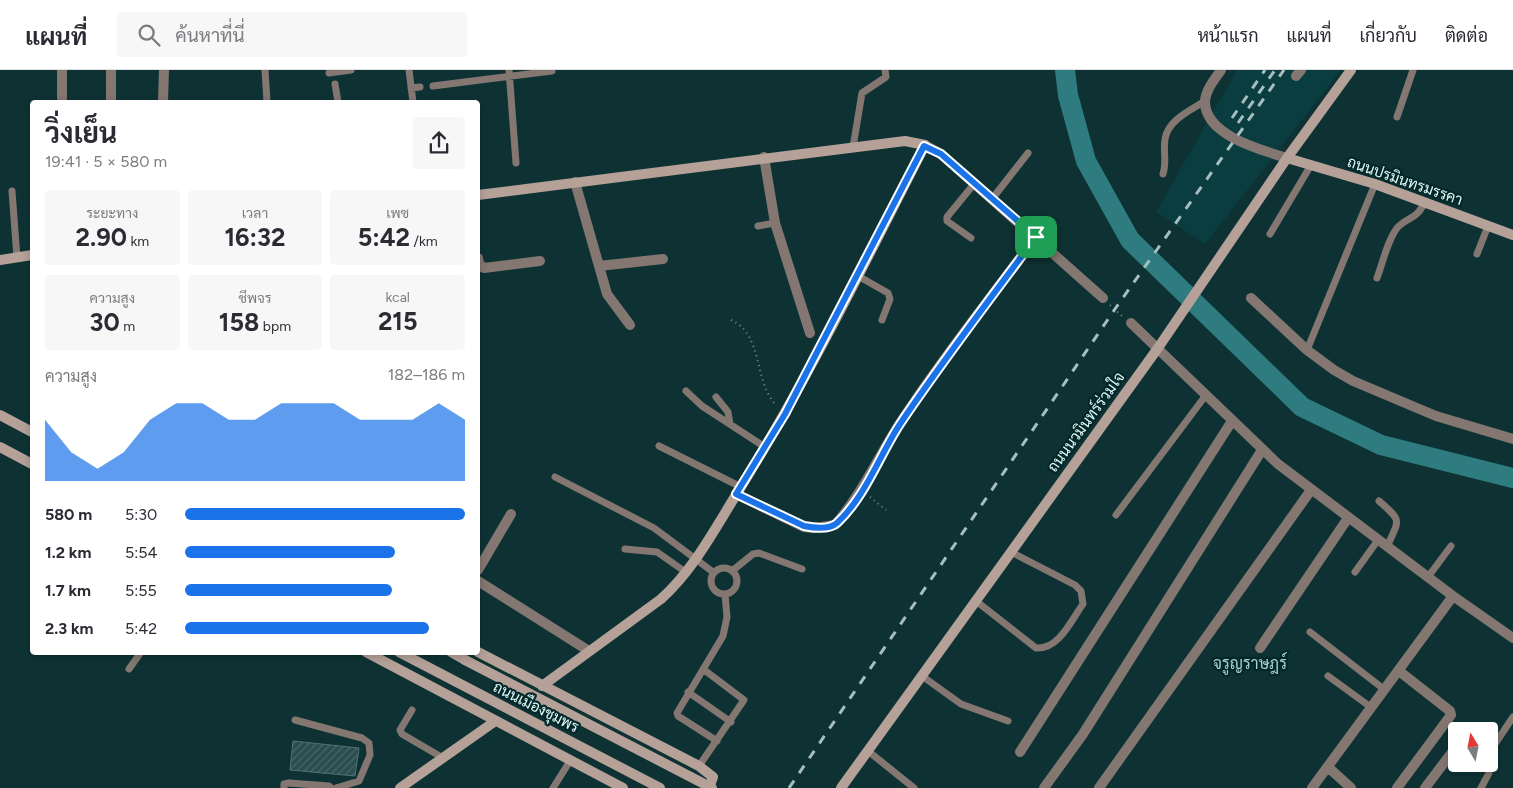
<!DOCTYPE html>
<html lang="th">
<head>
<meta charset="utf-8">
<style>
  :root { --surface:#fff; --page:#f7f7f7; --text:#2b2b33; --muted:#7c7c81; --line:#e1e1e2; --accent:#1a73e8 }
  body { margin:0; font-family:Figtree,Sarabun,sans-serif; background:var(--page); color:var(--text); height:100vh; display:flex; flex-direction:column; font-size:19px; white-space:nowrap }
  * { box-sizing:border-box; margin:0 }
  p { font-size:16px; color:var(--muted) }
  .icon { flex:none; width:28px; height:28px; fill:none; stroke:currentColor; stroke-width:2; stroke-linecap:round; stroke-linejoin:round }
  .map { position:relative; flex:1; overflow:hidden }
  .side { position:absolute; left:30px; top:30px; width:450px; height:555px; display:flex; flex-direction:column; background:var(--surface); border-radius:5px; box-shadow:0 2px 8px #0003 }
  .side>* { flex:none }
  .needle { width:32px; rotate:350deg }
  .tools { position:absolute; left:1448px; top:652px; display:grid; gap:10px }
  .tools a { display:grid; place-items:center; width:50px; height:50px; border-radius:5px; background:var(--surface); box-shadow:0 2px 8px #0003; font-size:25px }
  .pin { position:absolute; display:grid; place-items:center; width:42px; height:42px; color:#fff; margin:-21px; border-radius:10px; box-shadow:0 2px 8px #0006 }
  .round { display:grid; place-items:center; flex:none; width:52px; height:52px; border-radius:5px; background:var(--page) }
  .headline { display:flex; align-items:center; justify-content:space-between; height:85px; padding:0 15px }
  h1 { font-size:28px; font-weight:700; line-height:38px }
  .stats { display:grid; grid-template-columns:repeat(3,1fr); gap:8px; height:85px; padding:5px 15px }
  .stats div { display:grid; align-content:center; border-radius:5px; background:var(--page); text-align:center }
  .stats b { font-size:25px; font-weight:700 }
  .stats small { font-size:14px; font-weight:400 }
  .stats p { font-size:14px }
  .chart { height:140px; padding:10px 15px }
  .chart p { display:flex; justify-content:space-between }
  .chart svg { width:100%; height:90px; margin-top:5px; fill:var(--accent); opacity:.7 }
  ul { padding:0 15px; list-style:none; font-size:16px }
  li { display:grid; grid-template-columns:80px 60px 1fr; align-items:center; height:38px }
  li i { height:12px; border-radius:6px; background:var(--accent) }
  header { display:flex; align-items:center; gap:30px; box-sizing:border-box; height:70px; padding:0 25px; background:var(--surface); border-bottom:1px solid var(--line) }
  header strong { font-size:24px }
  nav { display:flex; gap:28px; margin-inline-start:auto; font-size:18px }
  .search { width:350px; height:45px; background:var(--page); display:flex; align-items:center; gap:12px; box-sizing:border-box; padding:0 18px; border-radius:5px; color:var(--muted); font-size:19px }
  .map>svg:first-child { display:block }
  .built { fill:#093d40 }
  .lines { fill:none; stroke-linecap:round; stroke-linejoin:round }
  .river { stroke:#2f7c80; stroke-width:20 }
  .building { fill:url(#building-hatch); stroke:#4f7375 }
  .path { stroke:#769294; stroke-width:2; stroke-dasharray:1 4; stroke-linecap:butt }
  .lane { stroke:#847771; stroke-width:7 }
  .street { stroke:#847771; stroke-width:10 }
  .secondary { stroke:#b5a198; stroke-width:10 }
  .rail { stroke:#a6bebf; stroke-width:3; stroke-dasharray:9 9; stroke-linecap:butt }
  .secondary-bridge { stroke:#b5a198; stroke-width:10 }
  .route-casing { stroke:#fff; stroke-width:10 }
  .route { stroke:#1a73e8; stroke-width:6 }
  .labels { text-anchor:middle; stroke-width:4.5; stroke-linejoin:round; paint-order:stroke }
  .street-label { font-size:15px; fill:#e3f7f8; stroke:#03282a }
  .neighbourhood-label { font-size:16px; fill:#a9d0d2; stroke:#03282a }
</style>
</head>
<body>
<header>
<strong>แผนที่</strong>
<div class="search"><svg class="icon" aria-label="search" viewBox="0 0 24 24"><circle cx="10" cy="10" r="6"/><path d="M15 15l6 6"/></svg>ค้นหาที่นี่</div>
<nav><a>หน้าแรก</a><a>แผนที่</a><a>เกี่ยวกับ</a><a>ติดต่อ</a></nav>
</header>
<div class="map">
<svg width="1513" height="718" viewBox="0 0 1513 718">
  <defs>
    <pattern id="building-hatch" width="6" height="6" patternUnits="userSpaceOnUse" patternTransform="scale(1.25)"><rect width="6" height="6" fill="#2a4d4f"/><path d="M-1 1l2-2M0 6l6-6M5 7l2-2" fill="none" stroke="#496769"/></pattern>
  </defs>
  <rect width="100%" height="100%" fill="#0e3234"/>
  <path class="built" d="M1237,0H1341L1205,174L1156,142Z"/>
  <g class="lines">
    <path class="river" d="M1065,0L1068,25L1086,91L1130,170L1302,337L1381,375L1513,408"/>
  </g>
  <path class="building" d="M293,671L359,678L355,706L290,700Z"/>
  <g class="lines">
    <path class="path" d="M1110,235L1123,247
      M731,250C764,265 753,311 776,335
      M870,427L886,440"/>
    <path class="lane" d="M265,0L267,32
      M409,0L413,32
      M509,0L516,93
      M329,3L351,0
      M335,14L338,32
      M433,16L552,1
      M411,18L420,17
      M1397,47L1413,0
      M853,77L862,23L886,7L885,0
      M1163,104C1167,92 1163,81 1165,69C1168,50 1191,40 1205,31
      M12,121L17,188
      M992,129L1028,83
      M758,156L775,153
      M1270,164L1311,95
      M971,168L947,151V147L974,114
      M1477,184L1488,156
      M858,206L888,223L890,229L882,250
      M1377,208C1382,195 1389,165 1399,156C1411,145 1415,151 1425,132
      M1307,280L1375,114
      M686,321L702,336L765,377
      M716,327L728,342L730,354
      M659,376L741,417
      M555,407L654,458L713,502
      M1379,431C1403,452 1399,449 1387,477
      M1116,445L1206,325
      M625,479L657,482L687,503
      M711 511a13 13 0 1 1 26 0a13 13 0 1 1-26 0Z
      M732,501L753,484L759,483L802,499
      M1355,502L1378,470
      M1428,507L1451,476
      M976,531L1036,578C1059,580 1072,549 1083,534L1081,521L1075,515L1011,482
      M1310,562L1385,620
      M129,599L141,582
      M922,606L961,634L1008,651
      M1328,606L1372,638
      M688,622L731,652
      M412,640L400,660L402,664L443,688
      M295,650L362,668L369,673L370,685L359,711L336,718
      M717,671L678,646L677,643L723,566L727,547L725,524
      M868,681L914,718
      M1489,683L1513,647
      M699,696L744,630L703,599
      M284,718V714L289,713L329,716L331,718
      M553,718L570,691
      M1481,718L1489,703V688"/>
    <path class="street" d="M1221,0C1215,9 1206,19 1205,31C1204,65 1261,80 1287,88
      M1296,6L1301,0
      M62,28V0
      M111,32V0
      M163,32L164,0
      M925,75L941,84L1103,228
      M764,87L775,153L810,263
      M575,112L607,224L630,255
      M478,188L479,194L484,198L540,191
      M599,196L663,189
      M1251,228L1307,280L1334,300L1353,311L1436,346L1513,369
      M1131,253L1278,394L1453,526L1513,568
      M736,424L804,457L814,458L835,455C862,424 877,389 899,355C941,290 990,229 1036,167
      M478,500L511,444
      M478,511L589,581
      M1260,578L1348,448
      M1020,682L1232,351
      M1328,697L1351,718
      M1044,718L1083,664L1262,380
      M1099,718L1311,420
      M1312,718L1453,526
      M1397,718L1451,645L1450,641L1399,601
      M1425,718L1456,677"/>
    <path class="secondary" d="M1287,88L1375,114L1513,165
      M478,125L905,71L925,75C864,194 806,313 736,425C713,462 693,500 661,529L542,616
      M0,190L32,185
      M0,345L32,362
      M0,377L32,394
      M366,582L623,718
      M399,582L660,718
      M451,582L465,590
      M478,582L699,696L713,707L709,718
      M400,718L494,652
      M841,718L1158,278L1287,88L1351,0"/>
    <path class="rail" d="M1232,48L1265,0
      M1238,53L1275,0
      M789,718L1115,239L1284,0"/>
    <path class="secondary-bridge" d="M465,590L712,718"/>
  </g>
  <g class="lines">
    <defs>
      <path id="route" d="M924,76L941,84L1036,167C990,229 943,290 900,354C879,386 866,426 837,453C829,460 814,458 804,456L736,424L785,344Z"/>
    </defs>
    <use href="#route" class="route-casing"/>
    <use href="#route" class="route"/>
  </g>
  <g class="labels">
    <g class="street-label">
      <text transform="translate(1405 111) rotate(19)" y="5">ถนนปรมินทรมรรคา</text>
      <text transform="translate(1086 352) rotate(-54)" y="5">ถนนนวมินทร์ร่วมใจ</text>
      <text transform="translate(536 637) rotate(27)" y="5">ถนนเมืองชุมพร</text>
    </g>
    <g class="neighbourhood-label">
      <text x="1250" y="599">จรูญราษฎร์</text>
    </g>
  </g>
</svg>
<div class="tools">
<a><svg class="needle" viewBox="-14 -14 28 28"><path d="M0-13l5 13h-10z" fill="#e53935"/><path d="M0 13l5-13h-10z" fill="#7c7c81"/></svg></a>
</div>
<div class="pin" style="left:1036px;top:167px;background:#1e9e55"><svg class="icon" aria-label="arrive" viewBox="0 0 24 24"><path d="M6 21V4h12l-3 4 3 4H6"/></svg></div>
<section class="side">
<div class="headline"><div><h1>วิ่งเย็น</h1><p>19:41 · 5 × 580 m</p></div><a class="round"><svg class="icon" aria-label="share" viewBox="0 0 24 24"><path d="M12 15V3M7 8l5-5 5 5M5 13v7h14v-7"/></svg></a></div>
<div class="stats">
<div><p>ระยะทาง</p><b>2.90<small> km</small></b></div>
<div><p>เวลา</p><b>16:32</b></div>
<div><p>เพซ</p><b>5:42<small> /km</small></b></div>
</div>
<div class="stats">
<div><p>ความสูง</p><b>30<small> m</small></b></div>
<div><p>ชีพจร</p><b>158<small> bpm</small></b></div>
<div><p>kcal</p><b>215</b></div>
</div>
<div class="chart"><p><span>ความสูง</span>182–186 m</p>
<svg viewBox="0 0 160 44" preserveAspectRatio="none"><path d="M0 44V14L10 30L20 38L30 30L40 14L50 6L60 6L70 14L80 14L90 6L100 6L110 6L120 14L130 14L140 14L150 6L160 14V44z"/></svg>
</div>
<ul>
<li><b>580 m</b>5:30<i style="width:100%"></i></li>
<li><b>1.2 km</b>5:54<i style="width:75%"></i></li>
<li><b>1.7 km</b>5:55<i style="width:74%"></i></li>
<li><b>2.3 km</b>5:42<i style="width:87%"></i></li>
</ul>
</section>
</div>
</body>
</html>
